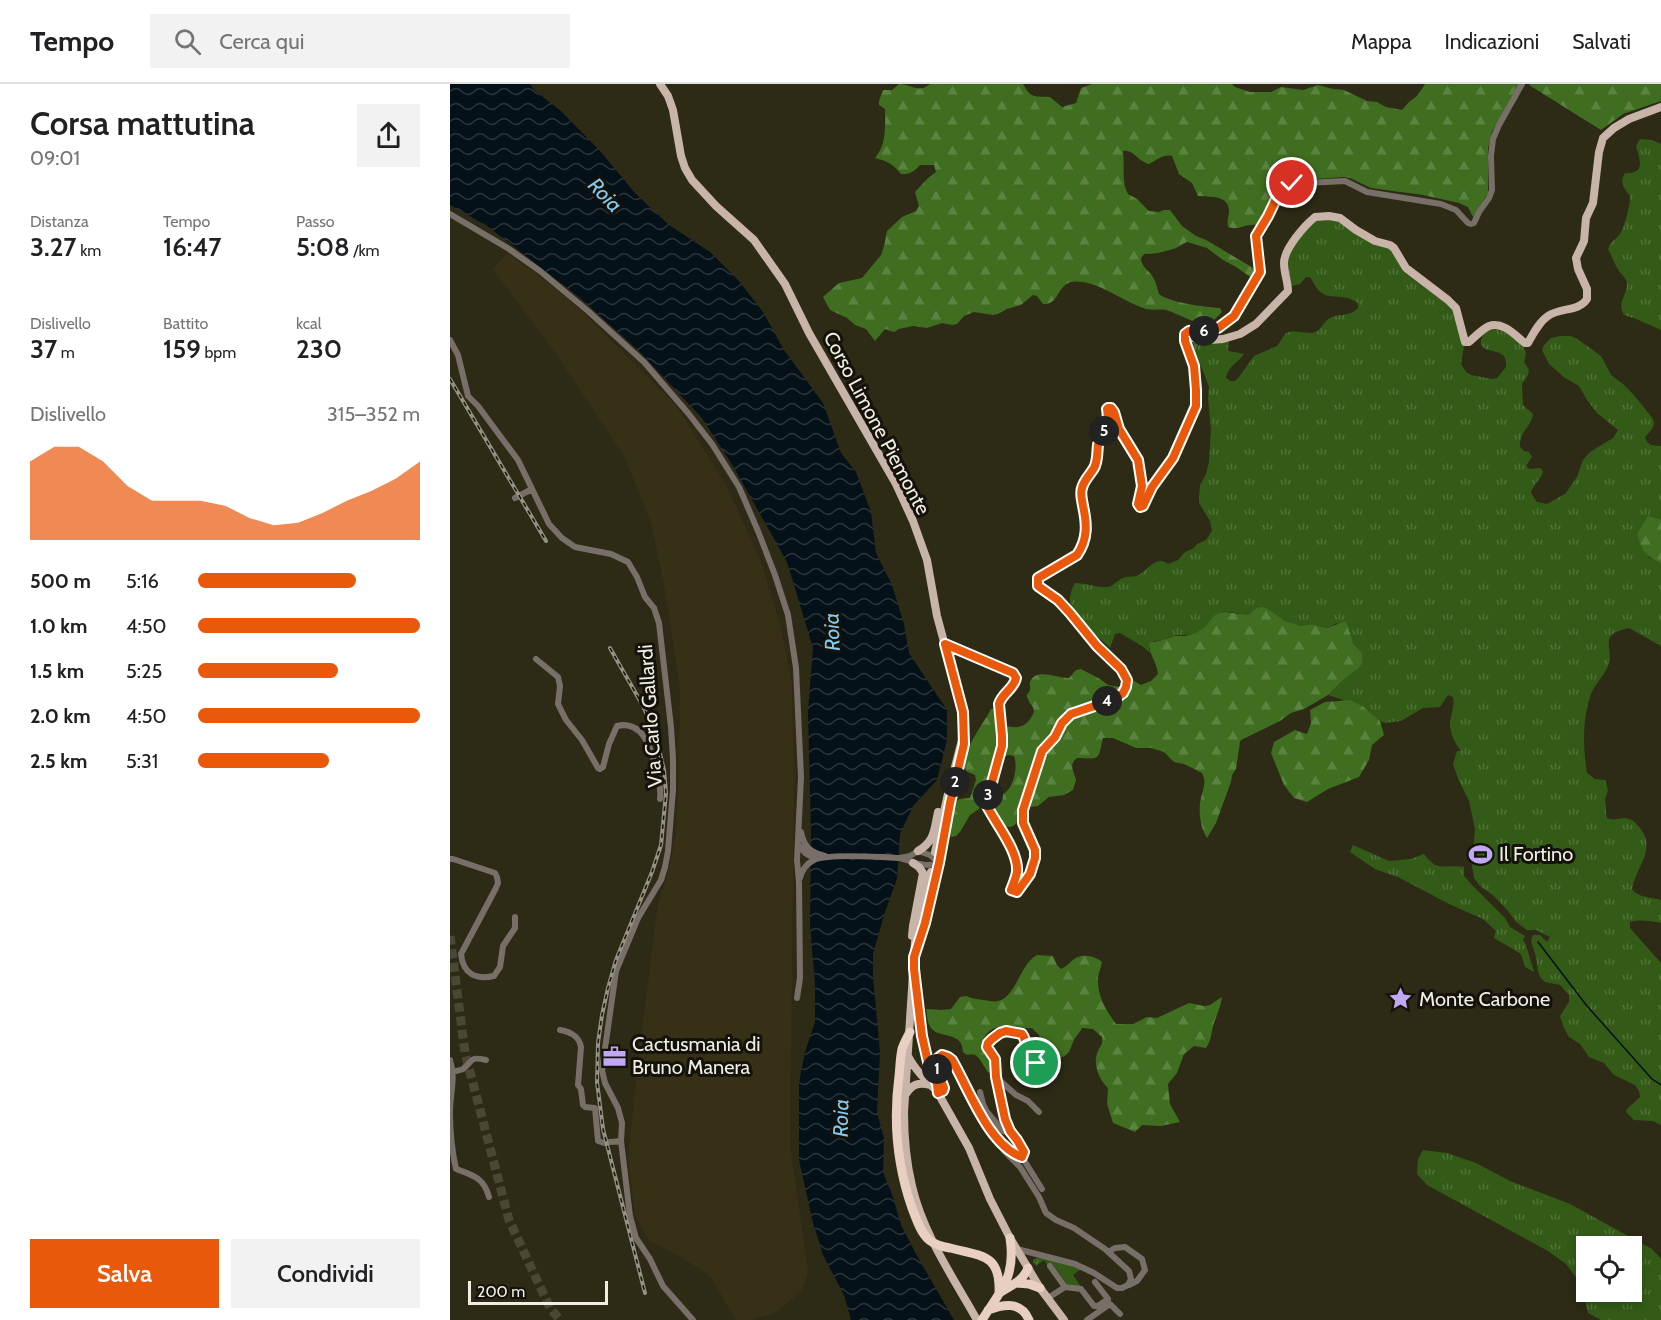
<!DOCTYPE html>
<html lang="it">
<head>
<meta charset="utf-8">
<style>
  :root { --surface:#fff; --page:#f2f2f2; --text:#202124; --muted:#757577; --line:#e0e0e0; --accent:#ea580c }
  body { margin:0; font-family:Cabin,sans-serif; background:var(--page); color:var(--text); height:100vh; display:flex; flex-direction:column; font-size:22px; white-space:nowrap }
  * { box-sizing:border-box; margin:0 }
  p { font-size:20px; color:var(--muted) }
  .icon { flex:none; width:33px; height:33px; fill:none; stroke:currentColor; stroke-width:2; stroke-linecap:round; stroke-linejoin:round }
  .map { position:relative; flex:1; overflow:hidden }
  .side { display:flex; flex-direction:column; background:var(--surface); width:450px }
  .side>* { flex:none }
  .tools { position:absolute; left:1126px; top:1152px; display:grid; gap:12px }
  .tools a { display:grid; place-items:center; width:66px; height:66px; border-radius:0px; background:var(--surface); box-shadow:0 3px 9px #0003; font-size:30px }
  .scale { position:absolute; left:18px; bottom:15px; width:140px; box-sizing:border-box; padding-left:6px; border:3px solid #f1efe3; border-top:0; font-size:16px; line-height:21px; white-space:nowrap; color:#f1efe3; -webkit-text-stroke:4px #14120a; paint-order:stroke }
  .pin { position:absolute; display:grid; place-items:center; width:51px; height:51px; color:#fff; margin:-26px; border:3px solid #fff; border-radius:50%; box-shadow:0 2px 6px #0007 }
  .km { position:absolute; width:30px; height:30px; margin:-15px; border-radius:50%; background:#222; color:#fff; font-size:16px; line-height:30px; text-align:center }
  .round { display:grid; place-items:center; flex:none; width:63px; height:63px; border-radius:0px; background:var(--page) }
  .summary { display:flex; align-items:center; justify-content:space-between; height:102px; padding:0 30px }
  h1 { font-size:33px; font-weight:600; line-height:45px }
  .figures { display:grid; grid-template-columns:repeat(3,1fr); gap:9px; height:102px; padding:6px 30px }
  .figures div { display:grid; align-content:center }
  .figures b { font-size:26px; font-weight:600 }
  .figures small { font-size:16px; font-weight:400 }
  .figures p { font-size:16px }
  .chart { height:168px; padding:12px 30px }
  .chart p { display:flex; justify-content:space-between }
  .chart svg { width:100%; height:108px; margin-top:6px; fill:var(--accent); opacity:.7 }
  .button { display:flex; gap:12px; margin-top:auto; padding:12px 30px }
  .button a { flex:1; height:69px; border-radius:0px; background:var(--accent); color:#fff; font-size:24px; font-weight:600; line-height:69px; text-align:center }
  .button a+a { background:var(--page); color:var(--text) }
  ul { padding:0 30px; list-style:none; font-size:20px }
  li { display:grid; grid-template-columns:96px 72px 1fr; align-items:center; height:45px }
  li i { height:15px; border-radius:8px; background:var(--accent) }
  header { display:flex; align-items:center; gap:36px; box-sizing:border-box; height:84px; padding:0 30px; background:var(--surface); border-bottom:2px solid var(--line) }
  header strong { font-size:28px }
  nav { display:flex; gap:33px; margin-inline-start:auto; font-size:21px }
  .search { width:420px; height:54px; background:var(--page); display:flex; align-items:center; gap:15px; box-sizing:border-box; padding:0 21px; border-radius:0px; color:var(--muted); font-size:22px }
  main { display:flex; flex:1; min-height:0 }
  .map>svg:first-child { display:block }
  .built { fill:#363116 }
  .grass { fill:url(#grass-tufts); fill-rule:evenodd }
  .forest { fill:url(#forest-firs) }
  .water { fill:url(#water-waves) }
  .lines { fill:none; stroke-linecap:round; stroke-linejoin:round }
  .stream { stroke:#051118; stroke-width:1.5 }
  .highway-tunnel { stroke:#4a4835; stroke-width:9; stroke-dasharray:9 4.5; stroke-linecap:butt }
  .minor { stroke:#796f69; stroke-width:6 }
  .major { stroke:#c9b4a9; stroke-width:8 }
  .highway { stroke:#e8cfc2; stroke-width:9 }
  .rail-casing { stroke:#949282; stroke-width:4 }
  .rail { stroke:#14120a; stroke-width:1.5; stroke-dasharray:4.5; stroke-linecap:butt }
  .route-casing { stroke:#fff; stroke-width:12 }
  .route { stroke:#ea580c; stroke-width:8 }
  .labels { text-anchor:middle; stroke-width:6; stroke-linejoin:round; paint-order:stroke }
  .street-label { font-size:20px; fill:#f1efe3; stroke:#14120a }
  .poi-label { font-size:20px; fill:#f1efe3; stroke:#14120a; text-anchor:start }
  .water-label { font-size:21px; font-style:italic; fill:#84cbf2; stroke:#14120a }
</style>
</head>
<body>
<header>
<strong>Tempo</strong>
<div class="search"><svg class="icon" aria-label="search" viewBox="0 0 24 24"><circle cx="10" cy="10" r="6"/><path d="M15 15l6 6"/></svg>Cerca qui</div>
<nav><a>Mappa</a><a>Indicazioni</a><a>Salvati</a></nav>
</header>
<main>
<section class="side">
<div class="summary"><div><h1>Corsa mattutina</h1><p>09:01</p></div><a class="round"><svg class="icon" aria-label="share" viewBox="0 0 24 24"><path d="M12 15V3M7 8l5-5 5 5M5 13v7h14v-7"/></svg></a></div>
<div class="figures">
<div><p>Distanza</p><b>3.27<small> km</small></b></div>
<div><p>Tempo</p><b>16:47</b></div>
<div><p>Passo</p><b>5:08<small> /km</small></b></div>
</div>
<div class="figures">
<div><p>Dislivello</p><b>37<small> m</small></b></div>
<div><p>Battito</p><b>159<small> bpm</small></b></div>
<div><p>kcal</p><b>230</b></div>
</div>
<div class="chart"><p><span>Dislivello</span>315–352 m</p>
<svg viewBox="0 0 160 44" preserveAspectRatio="none"><path d="M0 44V12L10 6L20 6L30 12L40 22L50 28L60 28L70 28L80 30L90 35L100 38L110 37L120 33L130 28L140 24L150 19L160 12V44z"/></svg>
</div>
<ul>
<li><b>500 m</b>5:16<i style="width:71%"></i></li>
<li><b>1.0 km</b>4:50<i style="width:100%"></i></li>
<li><b>1.5 km</b>5:25<i style="width:63%"></i></li>
<li><b>2.0 km</b>4:50<i style="width:100%"></i></li>
<li><b>2.5 km</b>5:31<i style="width:59%"></i></li>
</ul>
<div class="button"><a>Salva</a><a>Condividi</a></div>
</section>
<div class="map">
<svg width="1211" height="1236" viewBox="0 0 1211 1236">
  <defs>
    <pattern id="grass-tufts" width="24" height="20" patternUnits="userSpaceOnUse" patternTransform="scale(1.5)"><rect width="24" height="20" fill="#335b17"/><path d="M3 7l-1-3M5 7V3M7 7l1-3M15 17l-1-3M17 17v-4M19 17l1-3" fill="none" stroke="#517339"/></pattern>
    <pattern id="forest-firs" width="22" height="20" patternUnits="userSpaceOnUse" patternTransform="scale(1.5)"><rect width="22" height="20" fill="#3f6e20"/><path d="M5 1l3.5 6h-7zM16 11l3.5 6h-7z" fill="#5b8340"/></pattern>
    <pattern id="water-waves" width="16" height="10" patternUnits="userSpaceOnUse" patternTransform="scale(1.5)"><rect width="16" height="10" fill="#051118"/><path d="M0 5q4-4 8 0t8 0" fill="none" stroke="#2a3439"/></pattern>
  </defs>
  <rect width="100%" height="100%" fill="#2d2a16"/>
  <path class="built" d="M57,169L96,197L131,226L227,323L275,399L312,480L331,544L342,601L344,700L340,1062L358,1188L353,1205L326,1229L299,1236H286L260,1192L234,1175L199,1157L185,1131L178,1077L187,986L208,820L218,789L226,750L229,682L230,605L215,505L201,439L174,372L104,267L43,185Z"/>
  <path class="grass" d="M1190,55L1202,56L1211,60V246L1184,234L1179,233L1174,231C1166,218 1178,211 1177,199C1176,194 1171,190 1169,187C1164,180 1162,172 1158,165C1161,156 1165,157 1170,150C1174,145 1181,119 1180,112C1174,104 1169,99 1175,89C1196,90 1190,76 1186,62Z
    M880,135L887,137L941,166L948,175L953,187L1002,224L1014,262L1011,280L1016,288L1021,291L1042,295L1047,294L1056,283V277L1054,272L1050,269L1035,265L1031,261C1030,252 1034,249 1042,245C1057,247 1069,255 1076,268L1074,278L1079,286L1078,291L1072,300L1073,321L1083,330C1080,346 1070,345 1070,363L1074,367L1079,368L1082,373L1076,382L1080,385L1090,384L1093,387C1091,396 1083,400 1081,409L1087,418L1097,420L1115,410L1127,393L1133,376L1140,368L1163,354L1168,346L1147,329L1137,316L1129,302L1115,294L1099,280L1092,266L1094,261L1101,254L1111,252H1121L1126,254L1151,272L1161,291L1173,300L1184,311L1203,335L1204,340L1202,345L1195,353L1197,358L1201,361L1211,362V460L1198,473L1211,480V562L1179,544C1146,551 1165,563 1158,582C1154,592 1145,600 1141,610C1132,635 1133,664 1137,689L1145,695L1155,696L1158,706L1155,716C1157,722 1155,728 1157,734C1166,738 1172,732 1179,735C1184,736 1187,741 1190,744C1207,765 1186,783 1182,805C1188,814 1201,813 1211,816V839C1201,837 1190,835 1180,838V844L1211,879V1041L1203,1037L1184,1036L1176,1028L1177,1025L1190,1013L1189,1007L1185,1001L1164,991L1154,979L1139,973L1130,960L1119,953L1114,944L1110,932L1119,918V911L1110,901L1095,898L1090,893L1088,887L1086,873L1081,857L1083,851H1090L1097,858L1100,853L1086,846H1077L1066,838L1058,827L1044,812L1030,802L1024,794L1022,782L1025,745L1019,717L1009,697L1003,680L1007,667H1011C1005,660 999,647 1000,638C1001,630 1005,622 1003,613L998,611L990,623L973,624L951,637L935,639L930,637L914,623L901,616L896,617L878,611L891,598L909,584L912,569C903,559 896,549 887,539L877,544L861,540L851,542L840,539L806,524L798,531C791,531 781,527 775,528C764,530 761,539 753,545C743,553 734,550 722,552C715,554 711,558 704,557L699,564L700,569L692,562L670,549L665,550L660,564C642,545 607,529 625,499C636,499 647,504 657,503C662,503 668,496 673,494C677,492 682,493 686,492C697,489 705,470 718,480L728,476L735,468L744,464L747,460L756,456L762,447L760,437L749,419L750,401L756,390L759,378L761,345L758,315L759,303L753,287L739,258L777,256L779,258L778,265L779,267L794,270C788,279 777,283 776,294L780,297H785L789,293L804,272L827,262L836,249C847,245 856,251 866,248C872,244 874,237 880,234C890,229 900,233 908,224V219C889,205 874,224 861,194L856,193L850,200L841,202L836,174L858,142L863,137Z
    M903,761L939,777L961,775L974,770C988,789 993,780 1014,783V792L1022,801L1055,834L1060,843L1075,852L1073,855L1076,861L1084,888L1075,883L1071,870L1044,854L1046,847L1033,835L999,820L950,794L925,785L900,768Z
    M973,1066L997,1069L1026,1079L1060,1097L1120,1120L1202,1165L1211,1175V1236H1151L1138,1229L1131,1200L1116,1180L1098,1167L977,1101L967,1090L968,1075ZM1182,1162V1208H1137V1162Z
    M589,1173L604,1176L631,1185L623,1191L631,1203L617,1200L602,1179L597,1181L594,1176L586,1182L583,1178L584,1175Z"/>
  <path class="forest" d="M449,0C462,0 468,10 480,0H573C581,15 585,12 600,13L612,23L626,19L631,4L642,0H782L785,3L800,8H821L831,3L853,6L868,1L883,5L894,6L917,17L927,18L936,23L952,26L959,18L967,12L975,0H1069L1042,48L1038,64V109L1023,133L1018,123L1009,119L973,111L921,104L900,94L894,93L837,97L828,104L815,130L808,141C796,139 788,147 778,143C777,137 778,134 779,128C780,111 760,113 748,112L742,99L729,90L722,72C713,70 707,76 699,80C688,78 684,65 673,67C675,82 671,97 678,110L687,115L699,127L709,128L714,126H720L732,142L746,152L756,156L805,185V191L803,195L786,183L773,176L757,164L737,158C732,160 728,164 723,165C714,168 704,170 694,170L691,174C691,184 700,186 704,195C707,200 707,205 709,210C720,219 755,223 770,224L772,228L764,236L767,241C751,244 734,232 719,227C712,224 704,227 696,225C674,218 656,202 633,198C604,193 613,221 593,220L587,212L583,211L571,221L557,225L548,230L543,231L524,228L514,232L507,240L502,241L492,239L477,244L463,242L449,245L444,248L435,245L425,257L416,245L405,241L397,234L380,226L373,213L389,199L412,194L431,171L434,162L437,147L452,133L466,127L469,122L465,108L478,94L486,88L484,81H470C465,87 459,91 451,90C443,80 437,77 425,74C437,60 435,42 435,25L429,21V17L433,6H442Z
    M1080,0H1211V17L1173,30L1151,46L1079,1Z
    M1198,432L1211,436V480C1195,471 1192,467 1187,450Z
    M811,523L816,524L835,537L851,542L861,540L877,544L896,537L903,559L912,569V578L909,584L891,598L878,611L854,625L841,629L830,637L791,656L790,658L786,685L782,691L781,698L766,739L757,754C750,743 748,727 751,714C753,704 757,699 752,689L734,680L724,678L715,669L711,667L701,664H686L663,654H653C648,676 651,675 627,674C618,681 624,687 626,696L623,706L614,711L599,713L588,722L571,724C570,728 569,734 567,738C562,747 552,742 548,736C545,730 543,719 548,713C550,712 554,710 556,708C564,701 568,683 564,672L559,671L549,674L529,725L520,731L510,748L506,752L501,753C497,742 502,723 509,715L520,714L526,696L525,691L516,687C510,668 533,641 541,625H547L549,640C566,645 576,646 584,628C584,622 580,621 578,615C575,610 578,611 580,606C581,599 578,602 581,596C588,584 609,595 619,594L626,586L631,585L650,595L658,601L669,603L679,594L691,601L701,597L708,590C707,578 699,571 699,559L709,557L724,552H735L746,549L755,543L765,531L770,529L776,528L798,531L806,524Z
    M901,616L914,623L930,637L934,651L922,661L919,676L909,693L878,705L857,718L844,714L834,701L821,669L824,658L845,646L857,650L861,639L860,626L875,618Z
    M587,871L603,872L607,881L611,885C618,882 622,875 628,873C635,870 647,873 652,878C651,885 647,891 648,898C648,913 657,928 666,940H683L697,933L707,934L739,919L754,922L760,921L772,913C771,922 767,930 764,939C761,948 762,955 756,964L744,962L734,970L727,989L718,1000L720,1020L730,1038L711,1042L692,1041L685,1048L663,1039L657,1020L658,1004C649,996 642,979 648,967C651,961 653,960 652,953L643,945L632,944C630,948 626,952 624,956C621,961 621,967 617,970C612,976 599,974 594,970L589,951L582,944C563,945 545,935 533,955C531,967 540,974 542,985L539,989C531,981 530,967 517,971L513,968C512,946 489,955 481,944C477,939 477,931 476,925L491,926L501,925L510,913L516,912C522,915 528,915 534,916C539,917 544,918 548,917C566,913 570,880 587,871Z"/>
  <path class="water" d="M0,0H80L84,6L111,27L151,68L185,109L219,141L260,168L288,196L313,228L334,266L373,319L391,369L406,388L421,428L426,469L442,501L454,540L459,569L497,626V656L487,696L463,722L450,750L447,795L435,828L423,870V893L430,968L427,1028L434,1055L433,1088L443,1113L451,1141L466,1170L504,1236H401L394,1211L373,1171L363,1139L349,1076V999L355,968L365,938V900L360,841L361,748L358,628L363,564L337,478L283,382L252,334L189,267L129,213L37,142L0,121Z"/>
  <g class="lines">
    <path class="stream" d="M1088,858L1137,922L1202,995L1211,1001"/>
    <path class="highway-tunnel" d="M0,852L15,969L59,1136L100,1224L110,1236"/>
    <path class="minor" d="M0,130L59,165L90,187L138,227L194,278L238,329L262,360L289,403L308,447L325,491L338,531L346,584L351,693L347,776L349,798L350,894L347,914
      M735,252L736,248L739,247L768,245L784,232L810,188L806,152L829,109L837,100L895,97L917,108L991,120L1006,126L1018,139L1021,140L1024,139L1029,128L1039,114L1042,106L1041,72L1043,55L1049,41L1072,0
      M0,256L8,271L18,312L28,322L68,376L99,440L112,454L125,463L161,470L178,478L187,493L195,513L204,524L209,539L221,643L223,675V706L218,767L215,783L211,796L188,834L166,887L152,986L155,999L168,1024L172,1039L171,1057L180,1132L186,1154L200,1175L213,1202L243,1236
      M65,414L82,405
      M86,575L108,593L110,602L108,620L116,636L132,656L148,684L150,685L153,683L159,660L167,642C175,640 182,641 189,647C201,657 212,700 210,715
      M351,748C354,763 360,768 375,772
      M348,760L355,769L365,775
      M0,775H3L45,789L47,793L48,799L46,804L11,870C13,890 26,896 44,892L50,883L53,862L65,844V833
      M350,794C352,785 356,780 364,776C379,769 432,773 450,774L460,772L468,767L480,771L489,779C474,784 465,778 450,774
      M110,946C121,948 129,952 131,963L128,1001L131,1005L133,1021L135,1023L145,1024L148,1057L154,1059
      M0,976C6,995 0,1009 0,1028C0,1047 2,1067 6,1085C23,1091 34,1094 39,1113
      M3,988C5,987 12,986 13,985C24,977 18,972 36,976
      M547,994L566,1011L578,1017L589,1028
      M530,1008L533,1020L537,1028L553,1047L562,1050
      M488,1009L493,1007L494,1004L486,984L487,975L492,971L498,973L502,976L543,1050L555,1068L570,1083L589,1113L596,1129L606,1136L624,1144L655,1165L679,1187L681,1195L678,1201L672,1204H667L644,1189L625,1180L567,1165
      M160,1058L171,1057
      M551,1058L564,1070L572,1073L592,1105
      M572,1073L574,1068L567,1056L560,1047L555,1035L546,993L545,975L537,963C542,947 557,946 572,950C587,969 560,973 599,981
      M658,1168L665,1164L675,1163L692,1175L695,1186L687,1197L679,1201
      M615,1203L631,1205L644,1222H648L658,1215L645,1198
      M598,1214L615,1203L600,1182
      M637,1236L660,1220L670,1230"/>
    <path class="major" d="M210,0L218,12L223,26L231,72L235,84L242,96L266,122L304,156L335,200L359,249L446,400L463,437L477,476L487,532L513,628L514,648L497,714L485,768
      M495,560L563,589C570,601 555,608 549,617L552,662L536,720C545,739 569,766 567,788C566,794 563,800 561,806L567,808L580,790L585,774L583,760L575,745L573,726L592,667L605,653L612,639L621,630L665,615L673,609L676,603L677,596L671,585L647,562L620,529L597,507L588,502L587,496L589,492L627,471L631,465L637,452V438L631,411L633,400L645,383L649,359L658,339L657,324H661L664,328L669,345L688,377L691,402L689,420L692,423L702,403L723,374L746,322V306L744,282L734,253L760,256L773,255L790,250L806,240L838,207C838,198 834,189 834,179C834,165 854,142 865,133L879,132L890,134L906,146L925,157L940,161L944,164L956,184L998,216L1006,224L1015,258H1019C1025,253 1032,245 1039,242C1053,237 1066,252 1075,259H1078C1083,250 1089,238 1098,232C1110,223 1129,228 1137,215V205L1128,185L1126,174L1134,157L1136,134L1143,119L1149,68L1153,54L1164,44L1179,35L1211,23
      M468,767C485,757 484,746 488,728
      M481,788L465,858L454,1028C454,1053 456,1077 462,1102C473,1150 503,1193 527,1236
      M485,797L492,760
      M462,852L463,842L473,789L469,783L463,779
      M467,903L472,952L478,978L488,1009L519,1064L540,1115L560,1154L590,1204L614,1236
      M458,972C465,986 477,998 488,1008
      M456,1010C462,1000 469,998 480,1001"/>
    <path class="highway" d="M460,948C457,954 454,959 452,965C450,974 450,984 449,992C443,1037 447,1081 462,1124C466,1134 470,1148 479,1156C484,1160 494,1163 500,1164C532,1172 551,1170 549,1210
      M567,1199L579,1200L590,1204
      M551,1208C562,1201 573,1197 578,1184
      M538,1226C554,1220 571,1217 579,1236
      M532,1236C551,1206 566,1193 560,1154"/>
    <defs>
      <path id="rail" d="M0,295L96,457
        M160,564L193,622L205,649L214,686L216,709L211,761L202,788L166,876L158,904L152,931L148,959L147,998L153,1045L195,1209"/>
    </defs>
    <use href="#rail" class="rail-casing"/>
    <use href="#rail" class="rail"/>
  </g>
  <g class="lines">
    <defs>
      <path id="route" d="M586,979C569,972 581,962 572,950L556,947L550,949L542,955L538,959L537,963L545,975L546,993L555,1035L560,1047L567,1056L574,1068L572,1073C539,1062 519,1005 502,976L498,973L492,971L487,975L486,984L494,1004L493,1007L488,1009L487,1000L478,978L472,952L464,885V873L475,839L489,779L500,719L514,660L513,628L495,560L563,589L566,594C564,605 552,609 549,620L552,652V662L536,720C545,739 569,767 567,788C566,794 563,801 561,806L567,808L580,790L585,774V766L573,739V726L592,667L605,653L612,639L621,630L665,615L673,609L676,603L677,596L671,585L647,562L620,529L608,516L588,502V494L627,471C638,455 637,440 633,422C632,415 630,410 632,404C634,396 640,391 644,384C648,377 647,368 648,361C652,347 660,341 657,325L658,324H661L664,328L669,345L688,376L692,402L688,420L690,423L693,422L702,403L723,374L746,322V306L744,282L735,257V250L739,247L768,244L784,232L810,188L806,152L818,132L829,109L837,100L842,99"/>
    </defs>
    <use href="#route" class="route-casing"/>
    <use href="#route" class="route"/>
  </g>
  <defs>
    <symbol id="stadium-bare" viewBox="-9 -9 18 18"><path d="M0-5a6.5 5 0 1 0 0 10a6.5 5 0 1 0 0-10ZM-3.5-1.8h7v3.6h-7Z" fill="#c0a8f3" stroke="#14120a" stroke-width="2.5" paint-order="stroke"/></symbol>
    <symbol id="sight-bare" viewBox="-9 -9 18 18"><path d="M0-6L1.8-2.2L6-1.7L2.9 1.2L3.7 5.4L0 3.3L-3.7 5.4L-2.9 1.2L-6-1.7L-1.8-2.2Z" fill="#c0a8f3" stroke="#14120a" stroke-width="2.5" paint-order="stroke"/></symbol>
    <symbol id="office-bare" viewBox="-9 -9 18 18"><path d="M-6-3h4V-5.5h4V-3h4V5H-6ZM-1-4.5V-3h2v-1.5ZM-6 0V1H6V0Z" fill="#c0a8f3" stroke="#14120a" stroke-width="2.5" paint-order="stroke"/></symbol>
  </defs>
  <g fill-rule="evenodd">
    <use href="#stadium-bare" x="1014" y="754" width="33" height="33"/>
    <use href="#sight-bare" x="934" y="898" width="33" height="33"/>
    <use href="#office-bare" x="148" y="956" width="33" height="33"/>
  </g>
  <g class="labels">
    <g class="street-label">
      <text transform="translate(427 339) rotate(62)" y="7">Corso Limone Piemonte</text>
      <text transform="translate(200 632) rotate(-94)" y="7">Via Carlo Gallardi</text>
    </g>
    <g class="poi-label">
      <text x="1049" y="777">Il Fortino</text>
      <text x="969" y="922">Monte Carbone</text>
      <text x="182" y="967">Cactusmania di<tspan x="182" dy="23">Bruno Manera</tspan></text>
    </g>
    <g class="water-label">
      <text transform="translate(155 111) rotate(46)" y="7">Roia</text>
      <text transform="translate(382 548) rotate(-92)" y="7">Roia</text>
      <text transform="translate(391 1034) rotate(-89)" y="7">Roia</text>
    </g>
  </g>
</svg>
<div class="tools">
<a><svg class="icon" aria-label="locate" viewBox="0 0 24 24"><circle cx="12" cy="12" r="6"/><path d="M12 2v4M12 18v4M2 12h4M18 12h4"/></svg></a>
</div>
<div class="scale">200 m</div>
<div class="pin" style="left:586px;top:979px;background:#1e9e55"><svg class="icon" aria-label="arrive" viewBox="0 0 24 24"><path d="M6 21V4h12l-3 4 3 4H6"/></svg></div>
<div class="pin" style="left:842px;top:99px;background:#d93025"><svg class="icon" aria-label="check" viewBox="0 0 24 24"><path d="M5 12l5 5 9-10"/></svg></div>
<b class="km" style="left:487px;top:985px">1</b>
<b class="km" style="left:505px;top:698px">2</b>
<b class="km" style="left:538px;top:711px">3</b>
<b class="km" style="left:657px;top:617px">4</b>
<b class="km" style="left:654px;top:347px">5</b>
<b class="km" style="left:754px;top:247px">6</b>
</div>
</main>
</body>
</html>
